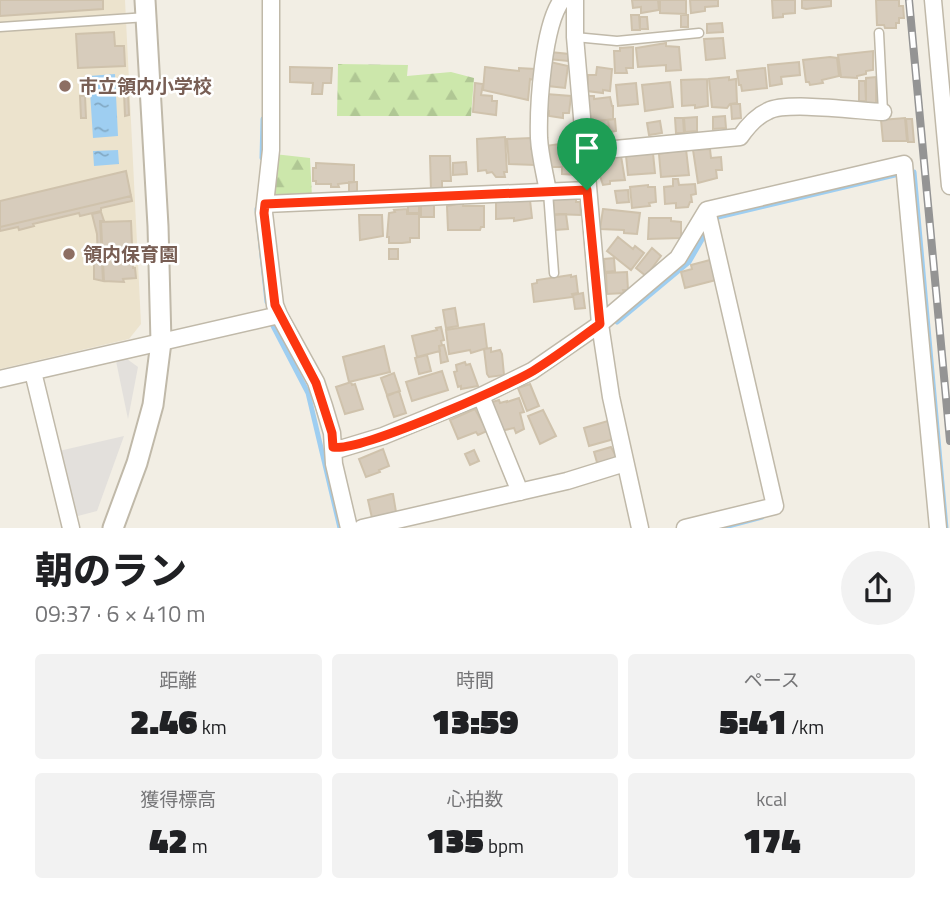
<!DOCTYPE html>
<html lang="ja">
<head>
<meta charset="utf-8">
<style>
  :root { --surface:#fff; --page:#f2f2f2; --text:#202124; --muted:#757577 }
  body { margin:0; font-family:"Titillium Web","Noto Sans JP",sans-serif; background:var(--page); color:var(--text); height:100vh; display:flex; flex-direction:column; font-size:26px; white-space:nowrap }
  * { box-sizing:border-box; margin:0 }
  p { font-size:23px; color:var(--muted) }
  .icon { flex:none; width:38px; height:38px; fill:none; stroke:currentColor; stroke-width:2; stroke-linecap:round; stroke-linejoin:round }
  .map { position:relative; height:528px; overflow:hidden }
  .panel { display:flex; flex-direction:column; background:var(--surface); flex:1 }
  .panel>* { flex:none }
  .pin { position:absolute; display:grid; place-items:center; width:60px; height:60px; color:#fff; margin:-72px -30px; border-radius:50% 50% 50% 0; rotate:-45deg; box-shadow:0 0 7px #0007 }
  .pin .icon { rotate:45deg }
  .round { display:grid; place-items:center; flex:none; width:74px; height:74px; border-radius:37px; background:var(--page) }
  .summary { display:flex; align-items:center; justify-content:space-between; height:119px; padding:0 35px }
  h1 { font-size:38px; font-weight:800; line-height:52px }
  .metrics { display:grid; grid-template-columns:repeat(3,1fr); gap:10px; height:119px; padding:7px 35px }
  .metrics div { display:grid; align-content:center; border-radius:7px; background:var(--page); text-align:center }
  .metrics b { font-size:35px; font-weight:800 }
  .metrics small { font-size:19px; font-weight:400 }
  .metrics p { font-size:19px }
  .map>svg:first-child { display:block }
  .education { fill:#ece3cd }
  .forest { fill:url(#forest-firs) }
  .parking { fill:#e3e0dc }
  .water { fill:url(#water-ripples) }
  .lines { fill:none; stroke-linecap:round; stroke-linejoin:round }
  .stream { stroke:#9ecef1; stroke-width:5 }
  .building { fill:#d7ccbc; stroke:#cfc2ac; stroke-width:2 }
  .service-casing { stroke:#c0b9a9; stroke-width:11 }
  .minor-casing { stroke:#c0b9a9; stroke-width:19 }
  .tertiary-casing { stroke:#c0b9a9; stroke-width:23 }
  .service { stroke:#fff; stroke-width:8 }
  .minor { stroke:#fff; stroke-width:16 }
  .tertiary { stroke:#fff; stroke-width:19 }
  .rail-casing { stroke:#949494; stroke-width:8 }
  .rail { stroke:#fff; stroke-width:5; stroke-dasharray:16; stroke-linecap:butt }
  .route-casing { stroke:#fff; stroke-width:14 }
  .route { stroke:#fc3610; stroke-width:9 }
  .education-dot { fill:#8d6e63; stroke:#fff; stroke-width:2.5 }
  .labels { text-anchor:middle; stroke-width:5; stroke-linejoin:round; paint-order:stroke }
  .education-label { font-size:19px; font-weight:bold; fill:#785e54; stroke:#fff; text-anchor:start }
</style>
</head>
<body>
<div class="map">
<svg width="950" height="528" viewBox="0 0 950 528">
  <defs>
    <pattern id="forest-firs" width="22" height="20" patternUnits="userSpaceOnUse" patternTransform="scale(1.75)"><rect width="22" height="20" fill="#cce7ab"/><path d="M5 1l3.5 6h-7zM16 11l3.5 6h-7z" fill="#b0c794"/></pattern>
    <pattern id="water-ripples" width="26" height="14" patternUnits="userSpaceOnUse" patternTransform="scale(1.75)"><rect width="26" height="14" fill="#9ecef1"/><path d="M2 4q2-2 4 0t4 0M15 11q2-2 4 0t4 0" fill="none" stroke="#82a9c4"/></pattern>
  </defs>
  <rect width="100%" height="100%" fill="#f2eee4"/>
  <path class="education" d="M0,0H125L141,324L129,339L0,369Z"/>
  <path class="forest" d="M338,64L408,65L407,76L451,72L474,78L471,116H337Z
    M274,154L310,158L312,197L273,198Z"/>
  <path class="parking" d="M127,359L138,367L128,419L116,361Z
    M124,436L97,511L74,517L59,451Z"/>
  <path class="water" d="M115,74L118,136L93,138L89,76Z
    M118,150L119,164L94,166L93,151Z"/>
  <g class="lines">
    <path class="stream" d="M262,158L263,119
      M914,172L946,528
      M257,209L267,302
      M714,218L899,174
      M617,322L689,262L707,231
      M272,324L308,393L340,528
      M721,528L762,517"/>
  </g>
  <path class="building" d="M0,0H103V9L0,16Z
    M632,0H658L659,10L641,13V7L633,8Z
    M660,0H686V14L660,13Z
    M690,0H718V6L705,7V11L691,13Z
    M772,0H795V13L783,14V17L773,18Z
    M802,0H831V6L806,9L802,8Z
    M876,0H899V6H903L904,18H899V23H896V28H885L884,25H877Z
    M631,15H639L640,30H632Z
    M681,15H688V27H681Z
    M640,17H647L648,29H640Z
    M722,23L723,32L707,33V24Z
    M114,32L115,46H124L125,66L78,68L76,34Z
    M723,38L725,58L706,60L704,39Z
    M666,43V46L679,47L681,70L666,71V65L638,67L636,48Z
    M633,47V68H626L627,73H615L614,51H620V48Z
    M873,51V70L866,71V74L857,76V78L841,77L838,55Z
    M550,52L569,54L568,61L549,59Z
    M830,57L837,58L839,76L822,80L823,83L810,85L809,82H806L803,60Z
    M550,62L568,66L565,88L548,86Z
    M799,62L800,75L781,77L782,84L770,86L768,65Z
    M290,67L332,68L331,83H323L322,94H312L313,83L290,82Z
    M485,67L519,71V68L535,69L534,80L530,79L528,100L483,90Z
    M597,67L612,69L610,91L603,90V93L587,91L588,75H596Z
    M765,68L767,88L742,91L741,85H739L737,71Z
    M729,77V80L736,79L737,103L730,104L727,108L712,107L709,79Z
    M876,77V104H866V78Z
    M707,79L708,106L695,108V105L682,106L681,80Z
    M859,81H865L866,101H859Z
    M670,82L673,107L645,111L642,85Z
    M475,83L483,84L481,95L492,96V101H497L496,115L473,112Z
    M636,83L638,104L618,106L616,85Z
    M124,93H128L129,115L125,116Z
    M546,94L571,96L569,113H563V118L549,116V111H545Z
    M80,96H85L86,118H81Z
    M587,96H594V99L610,97L612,106H613V119L590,122Z
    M731,104H740L741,118L732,119Z
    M725,116L726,128L713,129V117Z
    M697,117V131L685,132L684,118Z
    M675,118H683L684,133H676Z
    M905,118L907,141H883L881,120Z
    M615,119L616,131L610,132L608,120Z
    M906,119H912L914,142H908Z
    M608,120L609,126L590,129V122Z
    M660,121L662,133L649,135L647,123Z
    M505,137L507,172H504L505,177H496L492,172L487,173L486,170L478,171L477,139Z
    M531,138V149H534L535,165L509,164L507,139Z
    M575,142L578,175L562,174V167H548L545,146Z
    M686,149L689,175L661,177L659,154Z
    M710,149L711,158L721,157L722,170H716L717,178L698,183L693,150Z
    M653,153L655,173L628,175L626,156Z
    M430,156H450L451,181H442V190H431Z
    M621,156L625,180L610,181V184L603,185L600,176H596L594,161Z
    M466,162L467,174L453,175V163Z
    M316,163L354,165V182L338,184L339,187H331V184H316V181H313V168H316Z
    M126,171L131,196L0,227V201Z
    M673,179H678L679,185L695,184L696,194L691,195L692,202H690L688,207L676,208V203L665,204L664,187L673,186Z
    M349,182H357V195H349Z
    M648,185V187H655L656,202L649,203L650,206L632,208L630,187Z
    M628,190L629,202L617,203L615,191Z
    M131,196L132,201L101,208V211L80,216L79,213L33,224L34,226L19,230L18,227L0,231V227Z
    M576,196V202H580L581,215L554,214L553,198Z
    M496,198L530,200L532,218L514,221V218L496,219Z
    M408,201H419V213H408Z
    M421,202H434V217H421Z
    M463,203V206H484V227H481L480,230H448L447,206Z
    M407,209V214H419V238H410V242L402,243H389V237H387L389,213L395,212L394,210Z
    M603,209L640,213L637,234L624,233V230L600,229Z
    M101,212L104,221H100L103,281L94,279V262H98L97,234L92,214Z
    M566,214L568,229L555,230L554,215Z
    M359,215H382L383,236L360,240Z
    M649,218H671V221L681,222V238L648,239Z
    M131,221L133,268H135L136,278L123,279L124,282L104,281L101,222Z
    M618,237L633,249L635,246L644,253L631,270L607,251Z
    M652,248L661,256L646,276L636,268Z
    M389,249H398V259H389Z
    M614,258L615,271L605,272L604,259Z
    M710,260L716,280L685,288L681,272L692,269L691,265Z
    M627,272L628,290H623L624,293L607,294L606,273Z
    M571,275V277L576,276L578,293L572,294L573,297L534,302L532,284L537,283V280Z
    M583,293L585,308L575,309L573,295Z
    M455,308L458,326L446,328L443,310Z
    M484,324L487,348L471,353L470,350L449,354L446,330Z
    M441,327L444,340L441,341L442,345L439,346L440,351L417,357L412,336L437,330L436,328Z
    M444,345L448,361L441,363L439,346Z
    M384,346L390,372L349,382L343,357Z
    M491,348V352L500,350L502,354L504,375L489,377L487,374L484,349Z
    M427,355L431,371L419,374L415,358Z
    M465,362L466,365L470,364L478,386L461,389V386L458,387L454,372L457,371L456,365Z
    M442,371L448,390L412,401L406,382Z
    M394,373L400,391L387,395L381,378Z
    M351,382L352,385L355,384L363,409L345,414L336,387Z
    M530,384L539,406L527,411L518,388Z
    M399,391L406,413L394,417L387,396Z
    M519,398L524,412L520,413L524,429L516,433L514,428L500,431L489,403L499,400L500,403L507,401V402Z
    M475,409L487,431L478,435L476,432L458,439L450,420Z
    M543,410L556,436L540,444L528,416Z
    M608,421L614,439L589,446L584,428Z
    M611,447L618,460L598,466L594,452Z
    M383,449L389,466L379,470L380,472L366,477L359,459Z
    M474,450L479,461L470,465L465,454Z
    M391,494H393L396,512L372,518L368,500Z"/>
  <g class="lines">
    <defs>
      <path id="service" d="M0,27L147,17
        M879,33L883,112
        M575,37L617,41L699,33
        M548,192L554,273"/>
      <path id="minor" d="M271,0V150L264,213L275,305L279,315
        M575,0V37L600,324L611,397L640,528
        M933,0L950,186
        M584,152L740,137C747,127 756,116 768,111C787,101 859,111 883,112
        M548,192C545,174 540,156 539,138C538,106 543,25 562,0
        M265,204L587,190
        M33,372L71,528
        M0,379L279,315L316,382L324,406L332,433L334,464L349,528
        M481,396L520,492
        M333,447L340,449L383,436L481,396L532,371L600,324L678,258L707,210L904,164L938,528
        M362,528L567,481L625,463
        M685,528L775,506L707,210"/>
      <path id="tertiary" d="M113,528L137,463L153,405L161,342L158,226L145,0"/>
    </defs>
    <use href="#service" class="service-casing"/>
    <use href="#minor" class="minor-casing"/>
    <use href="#tertiary" class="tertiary-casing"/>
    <use href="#service" class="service"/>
    <use href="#minor" class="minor"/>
    <use href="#tertiary" class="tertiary"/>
    <defs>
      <path id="rail" d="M909,0L950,441"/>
    </defs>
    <use href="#rail" class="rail-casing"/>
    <use href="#rail" class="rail"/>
  </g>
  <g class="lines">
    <defs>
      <path id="route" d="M587,190L600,324C578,340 556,357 533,371C506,387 358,453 333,447L332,433L316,383L275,305L264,213L265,204Z"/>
    </defs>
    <use href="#route" class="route-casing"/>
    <use href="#route" class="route"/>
  </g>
  <g class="education-dot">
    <circle cx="65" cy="86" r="7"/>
    <circle cx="69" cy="254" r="7"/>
  </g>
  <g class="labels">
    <g class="education-label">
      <text x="79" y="93">市立領内小学校</text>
      <text x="83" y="261">領内保育園</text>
    </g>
  </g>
</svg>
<div class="pin" style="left:587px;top:190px;background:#1e9e55"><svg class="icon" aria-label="arrive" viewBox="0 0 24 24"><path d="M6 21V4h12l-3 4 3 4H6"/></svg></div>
</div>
<section class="panel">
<div class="summary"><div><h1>朝のラン</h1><p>09:37 · 6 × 410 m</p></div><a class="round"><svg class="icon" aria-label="share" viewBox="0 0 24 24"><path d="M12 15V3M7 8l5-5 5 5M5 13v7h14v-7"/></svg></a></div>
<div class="metrics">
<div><p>距離</p><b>2.46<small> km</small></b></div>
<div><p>時間</p><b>13:59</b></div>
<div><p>ペース</p><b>5:41<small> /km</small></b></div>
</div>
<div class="metrics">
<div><p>獲得標高</p><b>42<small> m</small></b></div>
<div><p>心拍数</p><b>135<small> bpm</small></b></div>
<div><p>kcal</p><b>174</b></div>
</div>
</section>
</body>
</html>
